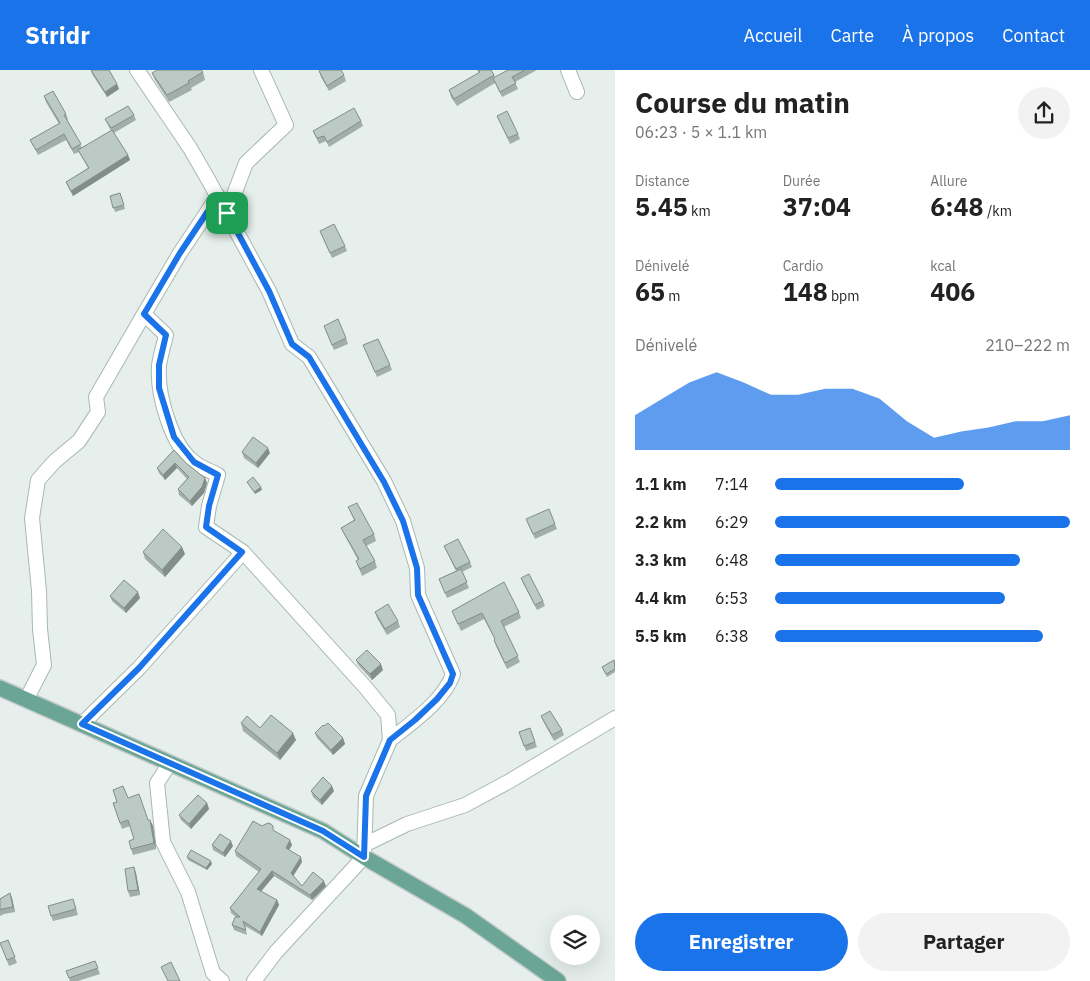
<!DOCTYPE html>
<html lang="fr">
<head>
<meta charset="utf-8">
<style>
  :root { --surface:#fff; --page:#f2f2f2; --text:#222; --muted:#767676; --accent:#1a73e8 }
  body { margin:0; font-family:"IBM Plex Sans",sans-serif; background:var(--page); color:var(--text); height:100vh; display:flex; flex-direction:column; font-size:19px; white-space:nowrap }
  * { box-sizing:border-box; margin:0 }
  p { font-size:16px; color:var(--muted) }
  .icon { flex:none; width:28px; height:28px; fill:none; stroke:currentColor; stroke-width:2; stroke-linecap:round; stroke-linejoin:round }
  .map { position:relative; flex:1; overflow:hidden }
  .drawer { display:flex; flex-direction:column; background:var(--surface); width:475px }
  .drawer>* { flex:none }
  .tools { position:absolute; left:550px; top:845px; display:grid; gap:10px }
  .tools a { display:grid; place-items:center; width:50px; height:50px; border-radius:50%; background:var(--surface); box-shadow:0 5px 20px #0002; font-size:25px }
  .pin { position:absolute; display:grid; place-items:center; width:42px; height:42px; color:#fff; margin:-21px; border-radius:10px; box-shadow:0 2px 8px #0006 }
  .round { display:grid; place-items:center; flex:none; width:52px; height:52px; border-radius:26px; background:var(--page) }
  .head { display:flex; align-items:center; justify-content:space-between; height:85px; padding:0 20px }
  h1 { font-size:28px; font-weight:700; line-height:38px }
  .figures { display:grid; grid-template-columns:repeat(3,1fr); gap:8px; height:85px; padding:5px 20px }
  .figures div { display:grid; align-content:center }
  .figures b { font-size:25px; font-weight:700 }
  .figures small { font-size:14px; font-weight:400 }
  .figures p { font-size:14px }
  .chart { height:140px; padding:10px 20px }
  .chart p { display:flex; justify-content:space-between }
  .chart svg { width:100%; height:90px; margin-top:5px; fill:var(--accent); opacity:.7 }
  .primary-button { display:flex; gap:10px; margin-top:auto; padding:10px 20px }
  .primary-button a { flex:1; height:58px; border-radius:30px; background:var(--accent); color:#fff; font-size:20px; font-weight:700; line-height:58px; text-align:center }
  .primary-button a+a { background:var(--page); color:var(--text) }
  ul { padding:0 20px; list-style:none; font-size:16px }
  li { display:grid; grid-template-columns:80px 60px 1fr; align-items:center; height:38px }
  li i { height:12px; border-radius:6px; background:var(--accent) }
  header { display:flex; align-items:center; gap:30px; box-sizing:border-box; height:70px; padding:0 25px; background:var(--accent); color:#fff }
  header strong { font-size:24px }
  nav { display:flex; gap:28px; margin-inline-start:auto; font-size:18px }
  main { display:flex; flex:1; min-height:0 }
  .map>svg:first-child { display:block }
  .lines { fill:none; stroke-linecap:round; stroke-linejoin:round }
  .minor-casing { stroke:#a8b8b2; stroke-width:16 }
  .major-casing { stroke:#c2cac8; stroke-width:18 }
  .minor { stroke:#fff; stroke-width:14 }
  .major { stroke:#6aa596; stroke-width:15 }
  .wall { fill:#a1aea9 }
  .shaded-wall { fill:#838d89 }
  .building { fill:#bbcac4; stroke:#838d89 }
  .route-casing { stroke:#fff; stroke-width:10 }
  .route { stroke:#1a73e8; stroke-width:6 }
</style>
</head>
<body>
<header>
<strong>Stridr</strong>
<nav><a>Accueil</a><a>Carte</a><a>À propos</a><a>Contact</a></nav>
</header>
<main>
<div class="map">
<svg width="615" height="911" viewBox="0 0 615 911">
  <rect width="100%" height="100%" fill="#e6efeb"/>
  <g class="lines">
    <defs>
      <path id="minor" d="M137,0L190,78L209,111L269,221L292,274L309,287L384,411L403,451L417,498L418,525L453,604C444,631 411,653 390,670
        M568,0L577,22
        M218,126L180,183L144,244L166,265C164,275 160,286 159,296C157,324 171,375 194,392C201,398 211,401 218,405L209,436L206,457L243,482L366,618L388,645L390,670L366,726L364,787L276,882L254,911
        M227,143L246,93L286,55L261,0
        M26,630L44,595L40,559L39,521L32,448L38,410L55,391L79,371L98,342L96,327L144,244
        M82,654L139,598L243,482
        M170,693L157,713L163,772L188,822L213,903L222,911
        M364,775L407,754L465,735L508,712L615,648"/>
      <path id="major" d="M0,618L323,761L364,787L466,846L558,911"/>
    </defs>
    <use href="#minor" class="minor-casing"/>
    <use href="#major" class="major-casing"/>
    <use href="#minor" class="minor"/>
    <use href="#major" class="major"/>
  </g>
  <path class="wall" d="M91,0L117,14L119,19L107,27L92,4Z
    M477,0H491L495,7L508,0H537L515,12L518,19L502,27L495,13L457,36L451,27L449,20L479,3Z
    M319,1L344,5L346,11L329,21L321,7Z
    M203,2L205,10L191,18L192,20L169,32L155,10L152,3Z
    M44,26L66,44L68,49L67,50L82,78L111,61L105,49L134,45L136,50L114,63L128,85L130,90L73,126L68,117L66,112L88,98L79,82L74,84L66,70L38,85L30,70L59,54L46,32Z
    M497,46L518,64L520,69L510,74Z
    M361,51L363,56L329,77L326,71L319,74L313,61Z
    M120,123L125,139L115,142L110,126Z
    M320,161L345,176L347,181L332,188Z
    M326,261L346,268L348,274L334,280Z
    M363,275L390,295L392,300L377,307Z
    M174,380L186,393L205,408L207,413L204,423L192,436L179,425L178,419L187,409L177,398L165,410L159,403L157,398Z
    M242,382L270,383L258,398L244,388Z
    M348,437L374,464L376,471L366,476L375,491L377,498L362,506L356,491L358,490L344,464L341,458L354,450Z
    M528,454H555L557,459L535,469Z
    M444,476L470,492L472,497L462,502L469,518L447,528L439,509L456,501Z
    M143,482L185,484L165,507L145,489Z
    M521,508L543,531L545,536L537,540L523,513Z
    M110,526L140,528L126,543L112,531Z
    M452,541L519,542L521,548L504,557L520,592L507,599L496,576L494,570L495,569L484,549L461,561Z
    M375,542L398,551L400,557L387,565L377,548Z
    M356,590L383,600L372,610L358,595Z
    M615,591V602L607,607L602,597Z
    M541,646L562,660L564,665L554,671L543,651Z
    M241,653L260,658L296,670L280,690L243,661Z
    M324,656L343,668L345,674L333,685L317,668L315,663Z
    M530,658L537,677L526,681L519,662Z
    M311,721H334L322,735L313,727Z
    M113,733L148,750H150L153,756L156,779L133,785L131,779L134,769L130,756L122,759Z
    M207,733L209,739L191,759L181,750L179,745Z
    M274,761L292,775L289,780L302,792L293,806L302,816H326L312,830L274,806L261,822L277,830L279,835L262,866L245,856L247,865L234,860L232,855L236,847L231,843L230,838L259,802L236,786L235,781Z
    M212,775L233,776L225,787L213,780Z
    M187,787L212,794L207,800L188,790Z
    M134,797L136,803L140,825L130,827L128,821Z
    M10,823L12,828L15,842L4,844L0,846V829Z
    M75,835L78,845L53,851L51,846Z
    M8,870L17,893L9,896L0,873Z
    M95,891L100,904L78,911H70L66,901Z"/>
  <path class="shaded-wall" d="M117,14L119,19L107,27L105,22Z
    M128,85L130,90L73,126L71,121Z
    M268,378L270,383L258,398L256,393Z
    M175,393L177,398L165,410L163,405Z
    M205,408L207,413L204,423L192,436L190,431Z
    M261,417L262,420L255,424L254,422Z
    M182,477L185,484L165,507L162,500Z
    M138,522L140,528L126,543L124,538Z
    M381,594L383,600L372,610L370,604Z
    M293,663L296,670L280,690L277,683Z
    M343,668L345,674L333,685L331,680Z
    M332,716L334,721L322,735L320,730Z
    M207,733L209,739L191,759L189,754Z
    M150,750L153,756L156,779L154,773Z
    M290,770L292,775L287,783L286,778Z
    M231,771L233,776L225,787L223,783Z
    M301,787L302,792L292,808L291,803Z
    M211,791L212,794L207,800L206,798Z
    M134,797L136,803L140,825L138,820Z
    M272,801L274,806L258,824L257,819Z
    M324,811L326,816L312,830L310,825Z
    M10,823L12,828L15,842L13,837Z
    M277,830L279,835L262,866L260,862Z"/>
  <path class="building" d="M91,0H109L117,14L105,22Z
    M157,0H201L203,2L188,11L189,13L167,25L152,3Z
    M321,0H341L344,5L327,16L319,1Z
    M479,0H491L494,5L454,29L449,20L480,2Z
    M508,0H525L512,7L516,13L500,22L493,8Z
    M53,21L66,44L64,45L81,74L72,79L64,64L36,80L30,70L60,53L44,26Z
    M128,36L134,45L111,58L105,49Z
    M354,38L361,51L327,72L324,66L317,68L313,61Z
    M507,41L518,64L508,68L497,46Z
    M112,60L128,85L71,121L66,112L89,98L78,80Z
    M120,123L124,135L113,138L110,126Z
    M334,154L345,176L330,183L320,161Z
    M338,249L346,268L332,275L324,256Z
    M378,269L390,295L375,302L363,275Z
    M253,367L268,378L256,393L242,382Z
    M174,380L186,393L205,408L202,417L190,431L178,419L189,407L175,393L163,405L157,398Z
    M253,407L261,417L254,422L247,412Z
    M357,433L374,464L363,470L375,491L360,499L356,491L359,489L341,458L355,450L348,437Z
    M549,439L555,454L533,464L526,449Z
    M163,459L182,477L162,500L143,482Z
    M458,469L470,492L456,499L444,476Z
    M461,499L467,512L445,523L439,509Z
    M529,504L543,531L535,535L521,508Z
    M124,510L138,522L124,538L110,526Z
    M504,512L519,542L501,551L518,586L505,593L494,570L495,569L482,543L458,554L452,541Z
    M388,534L398,551L385,559L375,542Z
    M367,580L381,594L370,604L356,590Z
    M614,590L615,599L606,604L602,597Z
    M550,641L562,660L552,665L541,646Z
    M271,645L293,663L277,683L241,653L247,646L260,658Z
    M328,653L343,668L331,680L315,663L323,655L324,656Z
    M530,658L535,672L524,676L519,662Z
    M323,707L332,716L320,730L311,721Z
    M123,716L128,728L139,724L148,750H150L154,773L131,779L129,771L134,769L128,750L120,753L113,733L117,732L113,720Z
    M198,725L207,733L189,754L179,745Z
    M253,751L262,756L268,753L271,754L273,756V760L290,770L286,778L301,787L291,803L302,816L313,802L324,811L310,825L272,801L257,819L277,830L260,862L243,851L246,860L232,855L235,847H240L230,838L261,799L235,781Z
    M220,764L231,771L223,783L212,775Z
    M191,780L211,791L206,798L187,787Z
    M134,797L138,820L128,821L125,799Z
    M10,823L13,837L2,839L0,840V829Z
    M73,829L76,839L51,846L48,836Z
    M8,870L15,887L7,890L0,873Z
    M95,891L98,898L69,908L66,901Z
    M171,892L180,911H168L161,897Z"/>
  <g class="lines">
    <defs>
      <path id="route" d="M218,126L269,221L292,274L309,287L384,412L403,451L417,498L418,525L453,604L450,613L437,629L415,650L390,670L366,726L364,787L323,761L82,654L139,598L242,482L206,457L209,436L218,405L194,392L174,367L159,318V295L166,265L144,244L180,183Z"/>
    </defs>
    <use href="#route" class="route-casing"/>
    <use href="#route" class="route"/>
  </g>
</svg>
<div class="tools">
<a><svg class="icon" aria-label="layers" viewBox="0 0 24 24"><path d="M12 4l9 5-9 5-9-5zM3 14l9 5 9-5"/></svg></a>
</div>
<div class="pin" style="left:227px;top:143px;background:#1e9e55"><svg class="icon" aria-label="arrive" viewBox="0 0 24 24"><path d="M6 21V4h12l-3 4 3 4H6"/></svg></div>
</div>
<section class="drawer">
<div class="head"><div><h1>Course du matin</h1><p>06:23 · 5 × 1.1 km</p></div><a class="round"><svg class="icon" aria-label="share" viewBox="0 0 24 24"><path d="M12 15V3M7 8l5-5 5 5M5 13v7h14v-7"/></svg></a></div>
<div class="figures">
<div><p>Distance</p><b>5.45<small> km</small></b></div>
<div><p>Durée</p><b>37:04</b></div>
<div><p>Allure</p><b>6:48<small> /km</small></b></div>
</div>
<div class="figures">
<div><p>Dénivelé</p><b>65<small> m</small></b></div>
<div><p>Cardio</p><b>148<small> bpm</small></b></div>
<div><p>kcal</p><b>406</b></div>
</div>
<div class="chart"><p><span>Dénivelé</span>210–222 m</p>
<svg viewBox="0 0 160 44" preserveAspectRatio="none"><path d="M0 44V27L10 19L20 11L30 6L40 11L50 17L60 17L70 14L80 14L90 19L100 30L110 38L120 35L130 33L140 30L150 30L160 27V44z"/></svg>
</div>
<ul>
<li><b>1.1 km</b>7:14<i style="width:64%"></i></li>
<li><b>2.2 km</b>6:29<i style="width:100%"></i></li>
<li><b>3.3 km</b>6:48<i style="width:83%"></i></li>
<li><b>4.4 km</b>6:53<i style="width:78%"></i></li>
<li><b>5.5 km</b>6:38<i style="width:91%"></i></li>
</ul>
<div class="primary-button"><a>Enregistrer</a><a>Partager</a></div>
</section>
</main>
</body>
</html>
